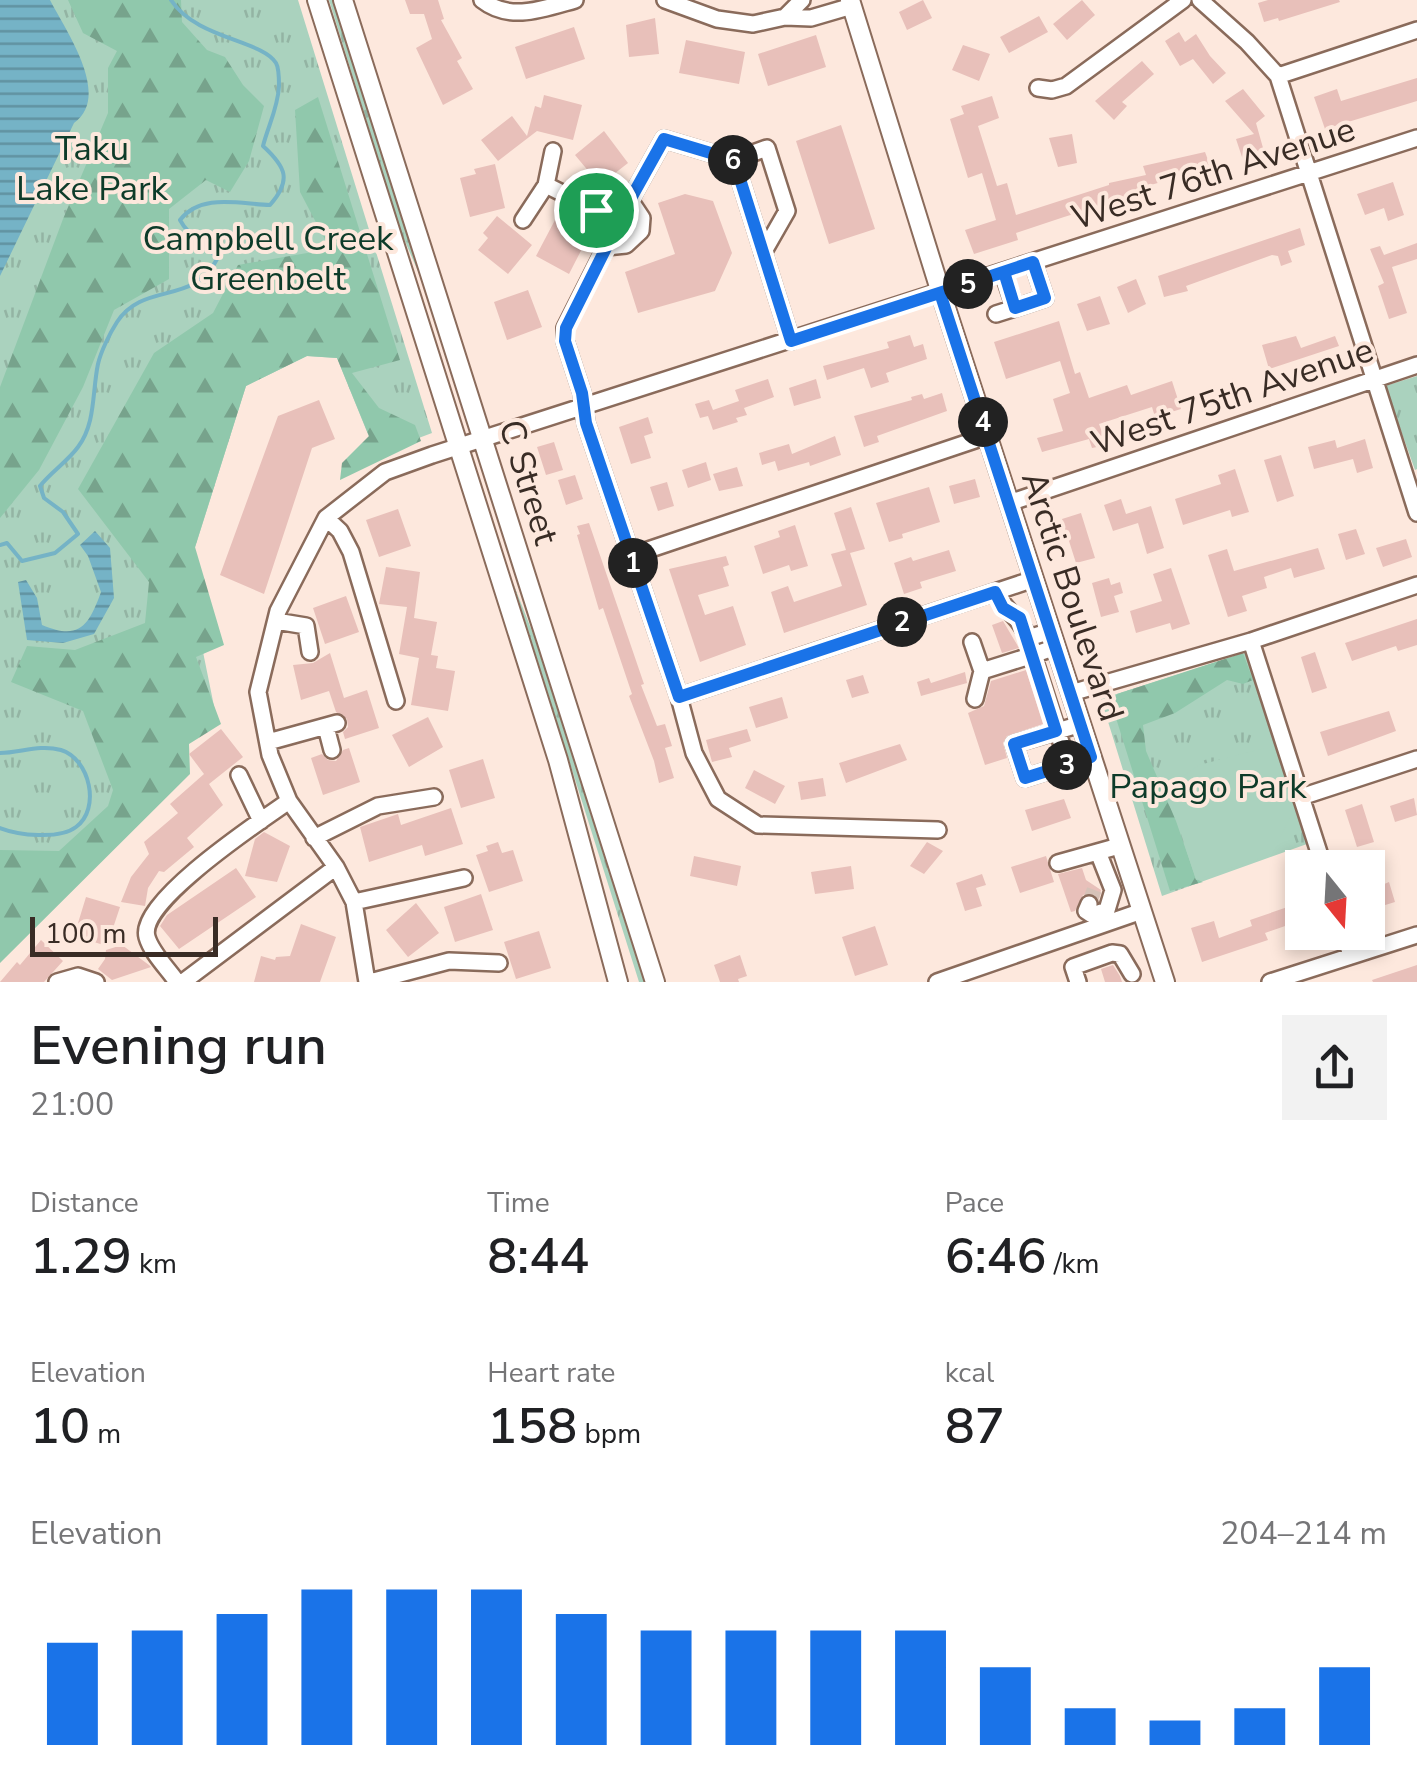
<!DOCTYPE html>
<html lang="en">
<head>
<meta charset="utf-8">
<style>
  :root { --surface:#fff; --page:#f2f2f2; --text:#202124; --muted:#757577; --accent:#1a73e8 }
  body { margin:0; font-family:"Nunito Sans",sans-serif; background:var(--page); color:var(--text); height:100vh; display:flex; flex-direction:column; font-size:38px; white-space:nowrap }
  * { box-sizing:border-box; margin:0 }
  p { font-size:32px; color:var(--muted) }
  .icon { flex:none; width:55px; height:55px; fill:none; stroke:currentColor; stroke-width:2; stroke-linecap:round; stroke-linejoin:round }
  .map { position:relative; height:982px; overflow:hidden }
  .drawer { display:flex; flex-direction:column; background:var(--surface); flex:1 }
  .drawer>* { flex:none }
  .needle { width:65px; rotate:162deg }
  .fabs { position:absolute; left:1285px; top:850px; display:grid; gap:20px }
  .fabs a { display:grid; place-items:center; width:100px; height:100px; border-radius:0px; background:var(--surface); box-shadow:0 5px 15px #0003; font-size:50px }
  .scale { position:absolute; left:30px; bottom:25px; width:188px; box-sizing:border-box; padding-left:10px; border:5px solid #392c25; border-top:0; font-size:28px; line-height:35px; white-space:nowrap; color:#392c25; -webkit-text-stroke:8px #fde8dd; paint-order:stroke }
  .pin { position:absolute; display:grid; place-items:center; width:85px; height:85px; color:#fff; margin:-42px; border:5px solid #fff; border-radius:50%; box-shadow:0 2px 10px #0007 }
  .km { position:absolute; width:50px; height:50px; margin:-25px; border-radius:50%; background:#222; color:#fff; font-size:28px; line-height:50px; text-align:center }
  .round { display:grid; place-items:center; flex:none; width:105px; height:105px; border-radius:0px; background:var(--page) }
  .headline { display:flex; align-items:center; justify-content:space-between; height:170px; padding:0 30px }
  h1 { font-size:55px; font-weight:600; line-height:75px }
  .stats { display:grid; grid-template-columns:repeat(3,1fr); gap:15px; height:170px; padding:10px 30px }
  .stats div { display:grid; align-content:center }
  .stats b { font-size:50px; font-weight:600 }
  .stats small { font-size:28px; font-weight:400 }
  .stats p { font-size:28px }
  .chart { height:280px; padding:20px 30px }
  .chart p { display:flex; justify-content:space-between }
  .chart svg { width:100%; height:180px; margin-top:10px; stroke:var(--accent); stroke-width:6 }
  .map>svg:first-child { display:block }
  .grass { fill:url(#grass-tufts) }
  .forest { fill:url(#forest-firs) }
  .garden { fill:#aad2be }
  .water { fill:url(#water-rules) }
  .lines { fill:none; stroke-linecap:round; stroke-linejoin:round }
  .stream { stroke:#75b3c6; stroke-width:4 }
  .building { fill:#e8c0ba }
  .minor-tunnel { stroke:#d6c2b8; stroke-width:15; stroke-dasharray:15 8; stroke-linecap:butt }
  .minor-casing { stroke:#8a6b5b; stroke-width:20 }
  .major-casing { stroke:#8a6b5b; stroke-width:22 }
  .minor { stroke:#fff; stroke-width:15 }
  .major { stroke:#fff; stroke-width:18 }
  .route-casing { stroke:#fff; stroke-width:20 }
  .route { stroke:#1a73e8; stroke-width:12 }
  .labels { text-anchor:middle; stroke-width:8; stroke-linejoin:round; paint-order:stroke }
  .park-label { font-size:35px; fill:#0d3b29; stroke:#fde8dd }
  .street-label { font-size:35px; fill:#392c25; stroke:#fde8dd }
</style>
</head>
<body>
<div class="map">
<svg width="1417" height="982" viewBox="0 0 1417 982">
  <defs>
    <pattern id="grass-tufts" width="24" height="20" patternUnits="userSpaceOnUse" patternTransform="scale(2.5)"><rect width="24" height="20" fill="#aad2be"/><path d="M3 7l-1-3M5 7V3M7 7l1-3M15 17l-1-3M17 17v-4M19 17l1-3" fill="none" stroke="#93b4a3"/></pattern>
    <pattern id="forest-firs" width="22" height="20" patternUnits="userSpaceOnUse" patternTransform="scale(2.5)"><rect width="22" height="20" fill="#90c8ac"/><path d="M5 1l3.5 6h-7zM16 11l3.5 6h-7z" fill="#77a38c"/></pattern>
    <pattern id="water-rules" width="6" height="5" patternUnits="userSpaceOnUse" patternTransform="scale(2.5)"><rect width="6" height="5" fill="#75b3c6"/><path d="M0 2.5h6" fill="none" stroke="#6192a1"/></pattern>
  </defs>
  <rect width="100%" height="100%" fill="#fde8dd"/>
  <path class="grass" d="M0,0H298L432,433L376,454L337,358L307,356L246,386L187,573L216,716L178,733L0,939Z
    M329,0H333L429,297L401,232Z
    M1417,376V469L1415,470L1385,386Z
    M513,583L534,636L644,982H639Z
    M1245,653L1307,844L1162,896L1101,699Z"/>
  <path class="forest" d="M68,0H181L182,22L207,50L225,57L243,85L264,106L249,161L230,192L206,180L169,209V279L114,310L83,387L39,470L0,518V387L63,219L108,113V68L117,51L83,33Z
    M318,97L400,360L352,373L379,408L415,425L421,441L340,480L342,463L369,436L337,358L307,356L246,386L195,547L224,645L196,657L221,724L189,744L190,774L0,963V850L59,851L108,806L113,790L83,711L11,682L27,646L75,650L145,623L149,582L78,489L154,353L213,313L238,265L330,249L300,192L295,110Z
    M1243,653L1253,680L1243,684L1227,680L1175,713L1143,725L1146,751L1176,821L1196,879L1203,882L1170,891L1111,702L1117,694Z"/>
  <path class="garden" d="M1277,745L1297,803L1272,854L1196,880L1173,809L1179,779L1199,765Z"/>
  <path class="water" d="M0,0H50C66,31 112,96 74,123L0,276Z
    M95,531L110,548L114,598L94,634L63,643L27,640L18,582L26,580L37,598L42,625C80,641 89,625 101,592L88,556L80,545Z"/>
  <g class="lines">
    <path class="stream" d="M0,545L7,543L22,561L55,553L78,534L63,512L44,498L40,486C51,472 68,461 78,447C96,423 92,392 98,364C101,351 110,333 117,322C144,281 194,306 217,259C204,237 190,239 180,220C201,193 239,204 270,205C292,180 286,167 263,146C268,126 278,108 279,86C279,80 279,68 276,63C262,40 196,39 171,0
      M0,753C20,753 39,744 61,750C90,759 101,809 76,827C59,840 18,835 0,828"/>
  </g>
  <path class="building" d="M405,0H438L444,19L441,20L462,58L457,61L473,89L443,105L416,48L432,39L424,14H410Z
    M923,0L932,18L907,30L899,12Z
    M1082,0L1095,15L1067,40L1053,24Z
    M1268,0H1339L1340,2L1279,21L1278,18L1264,22L1258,3Z
    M1039,16L1048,32L1009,53L1000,37Z
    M655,18L659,54L629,57L626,25Z
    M574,27L585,59L526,79L515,47Z
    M1179,32L1185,42L1196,34L1210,56L1226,73L1213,84L1193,59L1180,66L1165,41Z
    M816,35L826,67L768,86L758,54Z
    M686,40L745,52L739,84L679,73Z
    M963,45L990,54L979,81L952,70Z
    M1142,61L1154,74L1122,102L1127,106L1114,120L1095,101Z
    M1417,78V101L1325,129L1314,97L1337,89L1341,101Z
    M1243,89L1265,116L1256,123L1267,162L1246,169L1236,139L1254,134L1225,101Z
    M544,95L582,105L573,140L537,131L498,161L481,140L512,116L527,136L535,106L541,108Z
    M992,96L999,118L978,126L997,186L1007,183L1016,215L1109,185V183L1146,175L1143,166L1205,152L1211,168L1140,188L1142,202L1113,206V202L1064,217L1016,233L1018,240L974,254L965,230L996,220L982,173L968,178L950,119L964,114L961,106Z
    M841,125L875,229L829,244L796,141Z
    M604,131L628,163L600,185L575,155Z
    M1072,134L1077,163L1058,167L1049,138Z
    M495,164L505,208L470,217L460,178L476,174L474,169Z
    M1393,182L1404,215L1388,221L1384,208L1365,215L1357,194Z
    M685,194L713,201L732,253L715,291L638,313L625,272L675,254L658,203Z
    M497,216L532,245L508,274L478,250L488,238L483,233Z
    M555,220L587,239L569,274L536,256Z
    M1300,228L1305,245L1288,251L1292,262L1281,266L1278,256L1272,255L1186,286L1188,291L1164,297L1158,276Z
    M1417,243V259L1392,267L1407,313L1389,319L1378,286L1384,283L1370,249L1380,246L1384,255Z
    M1136,279L1146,304L1128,313L1117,287Z
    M528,290L542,327L507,340L494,302Z
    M1100,296L1110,324L1087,331L1077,304Z
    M1059,321L1075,374L1080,372L1089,398L1127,385L1131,395L1172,381L1181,409L1155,417L1152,407L1099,424L1107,445L1092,448L1089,439L1042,452L1037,438L1063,431L1053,399L1070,393L1060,361L1006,379L994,342Z
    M910,335L914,347L923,344L927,359L886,373L889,382L871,388L864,368L827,380L823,366L889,348L887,342Z
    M1296,336L1301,348L1335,336L1339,346L1269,369L1262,345Z
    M768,379L774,397L744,408L747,415L736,418L738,422L713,430L708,416L700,418L695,404L709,400L713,410L739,401L735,390Z
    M816,379L821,398L794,406L789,388Z
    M942,393L947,411L877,436L879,442L864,447L854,416L912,400L911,397L922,394L924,399Z
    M319,400L335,439L312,448L264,594L220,575L278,416Z
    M648,417L653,433L644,436L651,458L631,464L619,427Z
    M835,436L841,455L810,466L809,462L778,471L775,461L762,465L759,453L789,444L792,454Z
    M1365,439L1373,468L1357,473L1353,459L1314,469L1308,447L1335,440L1337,448Z
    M554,442L563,470L546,475L537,447Z
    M1281,455L1294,496L1277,502L1264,460Z
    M706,462L711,480L688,488L682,470Z
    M737,467L743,486L719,491L713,474Z
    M1235,469L1249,512L1232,517L1230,510L1183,525L1175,499L1221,484L1218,475Z
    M575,475L583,499L566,505L558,480Z
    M975,479L980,497L954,504L949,486Z
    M667,482L674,506L658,511L650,487Z
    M929,487L940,522L902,534L903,538L889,542L876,503Z
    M1121,499L1126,514L1151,506L1164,548L1147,554L1138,523L1113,531L1104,505Z
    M851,507L865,549L850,553L867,605L784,633L771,592L788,586L794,602L842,586L831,554L846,550L834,513Z
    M398,509L411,546L379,557L366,520Z
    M1081,513L1095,558L1076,563L1062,519Z
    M589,523L644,684L641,685L657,726L665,724L672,746L665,748L674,778L659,783L654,761L629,696L632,694L603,608L599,610L577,535L580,534L577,526Z
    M795,525L808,566L791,571L789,565L763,574L754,546L780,537L778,531Z
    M1356,529L1365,554L1346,560L1338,534Z
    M1406,539L1412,557L1383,567L1376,548Z
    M1318,548L1325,569L1294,578L1291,568L1264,577L1267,588L1242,596L1247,611L1228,617L1208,555L1227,549L1234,571Z
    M949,550L956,571L920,582L922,588L904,594L894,563L911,557L913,561Z
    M726,556L729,565L723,567L729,586L698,595L705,615L733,606L746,645L700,662L669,569Z
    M386,567L420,572L414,618L437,622L431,655L438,656L436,668L455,671L448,711L411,705L419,658L399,654L407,607L379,604Z
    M1171,568L1190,624L1172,630L1170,623L1136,633L1130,611L1162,601L1153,574Z
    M1109,578L1111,585L1120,582L1123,593L1114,596L1119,612L1101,617L1092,583Z
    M346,596L359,632L325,644L313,608Z
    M1417,619V645L1398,651L1396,646L1352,661L1345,643Z
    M1003,621L1019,648L1002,653L992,625Z
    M1315,652L1327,688L1312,693L1301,657Z
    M330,653L344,698L367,690L379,728L345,739L343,732L348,727L347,719L336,712L329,691L301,700L293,665L313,663Z
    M1026,670L1043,724L1007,736L1003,743L1007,758L985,765L968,713L984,706L991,681Z
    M965,672L967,683L921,696L917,682L929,678L931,683Z
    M863,675L869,693L852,698L846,680Z
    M782,697L788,718L756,728L749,707Z
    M1389,711L1396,731L1328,756L1320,732Z
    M428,717L443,747L409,767L392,735Z
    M221,729L243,757L209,784L223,805L187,838L194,847L164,872L159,871L148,888L145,906L121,902L131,877L149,854L144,842L178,813L170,804L204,774L189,754Z
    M747,729L751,741L729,748L732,757L712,762L706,740Z
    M900,744L907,760L846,783L839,763Z
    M349,748L360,782L323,795L311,758L322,754L328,760L336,761L343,750Z
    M483,759L495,798L461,808L449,770Z
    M754,770L785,786L775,804L745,788Z
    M823,778L826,796L801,800L798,782Z
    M1414,798L1417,815L1395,822L1390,806Z
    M1064,799L1071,818L1032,831L1025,810Z
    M1362,804L1374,842L1357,847L1345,810Z
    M451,808L463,844L425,856L422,845L369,862L360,827L398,814L401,825Z
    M264,832L290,846L277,882L245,876L255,839Z
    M498,842L502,853L513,850L523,881L489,892L476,855L488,851L486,846Z
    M927,842L943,851L924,874L910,866Z
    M694,856L741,866L737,886L690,876Z
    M1046,856L1054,882L1020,893L1011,867Z
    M851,866L854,889L815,894L811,872Z
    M236,868L256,897L179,949L160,926L167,915Z
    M1082,868L1086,880L1101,890L1099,899L1092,893L1083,895L1075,911L1071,912L1058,874Z
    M982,874L986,885L976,888L982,906L965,911L956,883Z
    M1379,874L1382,885L1389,882L1395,902L1382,906L1376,888L1370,890L1368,878Z
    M481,894L493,930L455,942L444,907Z
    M86,897L120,907L107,946L74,936Z
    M1302,902V933L1292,936L1288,925L1265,933L1268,940L1202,962L1191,928L1214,921L1219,938L1252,926L1250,920Z
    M416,903L439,933L408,957L386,930Z
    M301,924L336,937L320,982H254L261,956L275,960L276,957L290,956Z
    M875,926L888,965L855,976L842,937Z
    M539,931L551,968L516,979L504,942Z
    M41,940L63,961L44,982H0L17,962L20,965Z
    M122,945L149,965L151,967L112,980L98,969L105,959L106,950Z
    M740,955L747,976L738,979L739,982H720L714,965Z
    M1113,965L1120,976L1122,982H1105L1101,969Z
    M1417,965V982H1373L1372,980Z"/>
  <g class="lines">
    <path class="minor-tunnel" d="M1089,904L1096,885"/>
    <defs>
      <path id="minor" d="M482,0C510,22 543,9 575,0
        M665,0L717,19L753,24L785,17L811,18L852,6
        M1200,0L1247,42L1278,76L1417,513
        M785,17L802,0
        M1278,76L1417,30
        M1038,88L1052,90L1066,86L1183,0
        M553,151L546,185L596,210
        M734,160L767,148L787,211L763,253
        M630,200L664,139L734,160L791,341
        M523,220L546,185
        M606,247L565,328V341L582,393L586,423L679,697L694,753L718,799L758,825L938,830
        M606,247L598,236L596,210L616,200H630
        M606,247L626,245L641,231L642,218L630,200
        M1003,272L1015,308L1045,298L1033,262
        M996,314L1015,308
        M1009,503L1417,365
        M326,518L340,531L351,552L396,701
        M630,556L987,436
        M995,592C1005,611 1020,617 1028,638
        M276,621L306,626L310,652
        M1251,641L1324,868
        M972,642L982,671L1033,655L1028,638L1051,631
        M1056,647L1033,655L1068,764
        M1071,693L1251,641L1417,585
        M679,697L1034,579
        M975,699L982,671
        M1081,724L1014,744L1025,778L1091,757
        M326,727L332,750
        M268,742L337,723
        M239,775L261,821
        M1301,797L1417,759
        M314,838L378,806L434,797
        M1058,863L1119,846
        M354,902L464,878
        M1089,904L1086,911L1092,915L1107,910L1113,890L1098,852
        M1344,932L1351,956
        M57,982L78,976L96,982
        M177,982C168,969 151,952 147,937C137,902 262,820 289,801
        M183,982L336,867
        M367,982L354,902L336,867L289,801L270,755L258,692L278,611L326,518L385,472L432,455L1417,138
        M370,982L449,961L499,963
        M937,982L1142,911
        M1078,982L1073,967L1112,953L1120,954L1132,974
        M1270,982L1417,935"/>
      <path id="major" d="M317,0L558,760L618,982
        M343,0L655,982
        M850,0L941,293L1165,982"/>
    </defs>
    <use href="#minor" class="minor-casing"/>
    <use href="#major" class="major-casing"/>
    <use href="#minor" class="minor"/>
    <use href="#major" class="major"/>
  </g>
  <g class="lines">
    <defs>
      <path id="route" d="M596,210L598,236L606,248L566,328L565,341L582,393L586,423L679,697L995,592L1003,608L1020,618L1056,731L1014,744L1025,778L1091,757L940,293L1033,262L1045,298L1015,308L1004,272L791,341L734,160L664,139L630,200H616L596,210"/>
    </defs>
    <use href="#route" class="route-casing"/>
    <use href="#route" class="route"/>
  </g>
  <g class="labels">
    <g class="park-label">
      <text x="92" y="160">Taku<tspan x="92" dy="40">Lake Park</tspan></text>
      <text x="268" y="250">Campbell Creek<tspan x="268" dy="40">Greenbelt</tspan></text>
      <text x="1208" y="798">Papago Park</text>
    </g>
    <g class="street-label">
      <text transform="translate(1213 173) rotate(-18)" y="12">West 76th Avenue</text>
      <text transform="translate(1232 396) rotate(-19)" y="12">West 75th Avenue</text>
      <text transform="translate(529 482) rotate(73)" y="12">C Street</text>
      <text transform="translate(1073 596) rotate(72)" y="12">Arctic Boulevard</text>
    </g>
  </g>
</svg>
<div class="fabs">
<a><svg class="needle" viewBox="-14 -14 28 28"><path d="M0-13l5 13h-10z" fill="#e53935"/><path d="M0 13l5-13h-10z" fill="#757577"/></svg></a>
</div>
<div class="scale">100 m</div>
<div class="pin" style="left:596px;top:210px;background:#1e9e55"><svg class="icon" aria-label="arrive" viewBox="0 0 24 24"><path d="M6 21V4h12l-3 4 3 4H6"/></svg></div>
<b class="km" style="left:633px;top:563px">1</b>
<b class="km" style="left:902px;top:622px">2</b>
<b class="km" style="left:1067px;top:765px">3</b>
<b class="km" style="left:983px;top:422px">4</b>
<b class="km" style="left:968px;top:284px">5</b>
<b class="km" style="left:733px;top:160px">6</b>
</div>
<section class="drawer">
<div class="headline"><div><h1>Evening run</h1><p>21:00</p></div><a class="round"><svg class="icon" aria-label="share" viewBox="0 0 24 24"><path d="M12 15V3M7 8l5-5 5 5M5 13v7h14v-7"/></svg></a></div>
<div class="stats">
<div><p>Distance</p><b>1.29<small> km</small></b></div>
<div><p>Time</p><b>8:44</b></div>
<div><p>Pace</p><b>6:46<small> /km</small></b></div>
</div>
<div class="stats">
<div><p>Elevation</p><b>10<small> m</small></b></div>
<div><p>Heart rate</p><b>158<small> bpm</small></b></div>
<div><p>kcal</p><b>87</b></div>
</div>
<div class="chart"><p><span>Elevation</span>204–214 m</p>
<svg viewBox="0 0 160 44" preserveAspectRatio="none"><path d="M5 44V19M15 44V16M25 44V12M35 44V6M45 44V6M55 44V6M65 44V12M75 44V16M85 44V16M95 44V16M105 44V16M115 44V25M125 44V35M135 44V38M145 44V35M155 44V25"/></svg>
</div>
</section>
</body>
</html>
